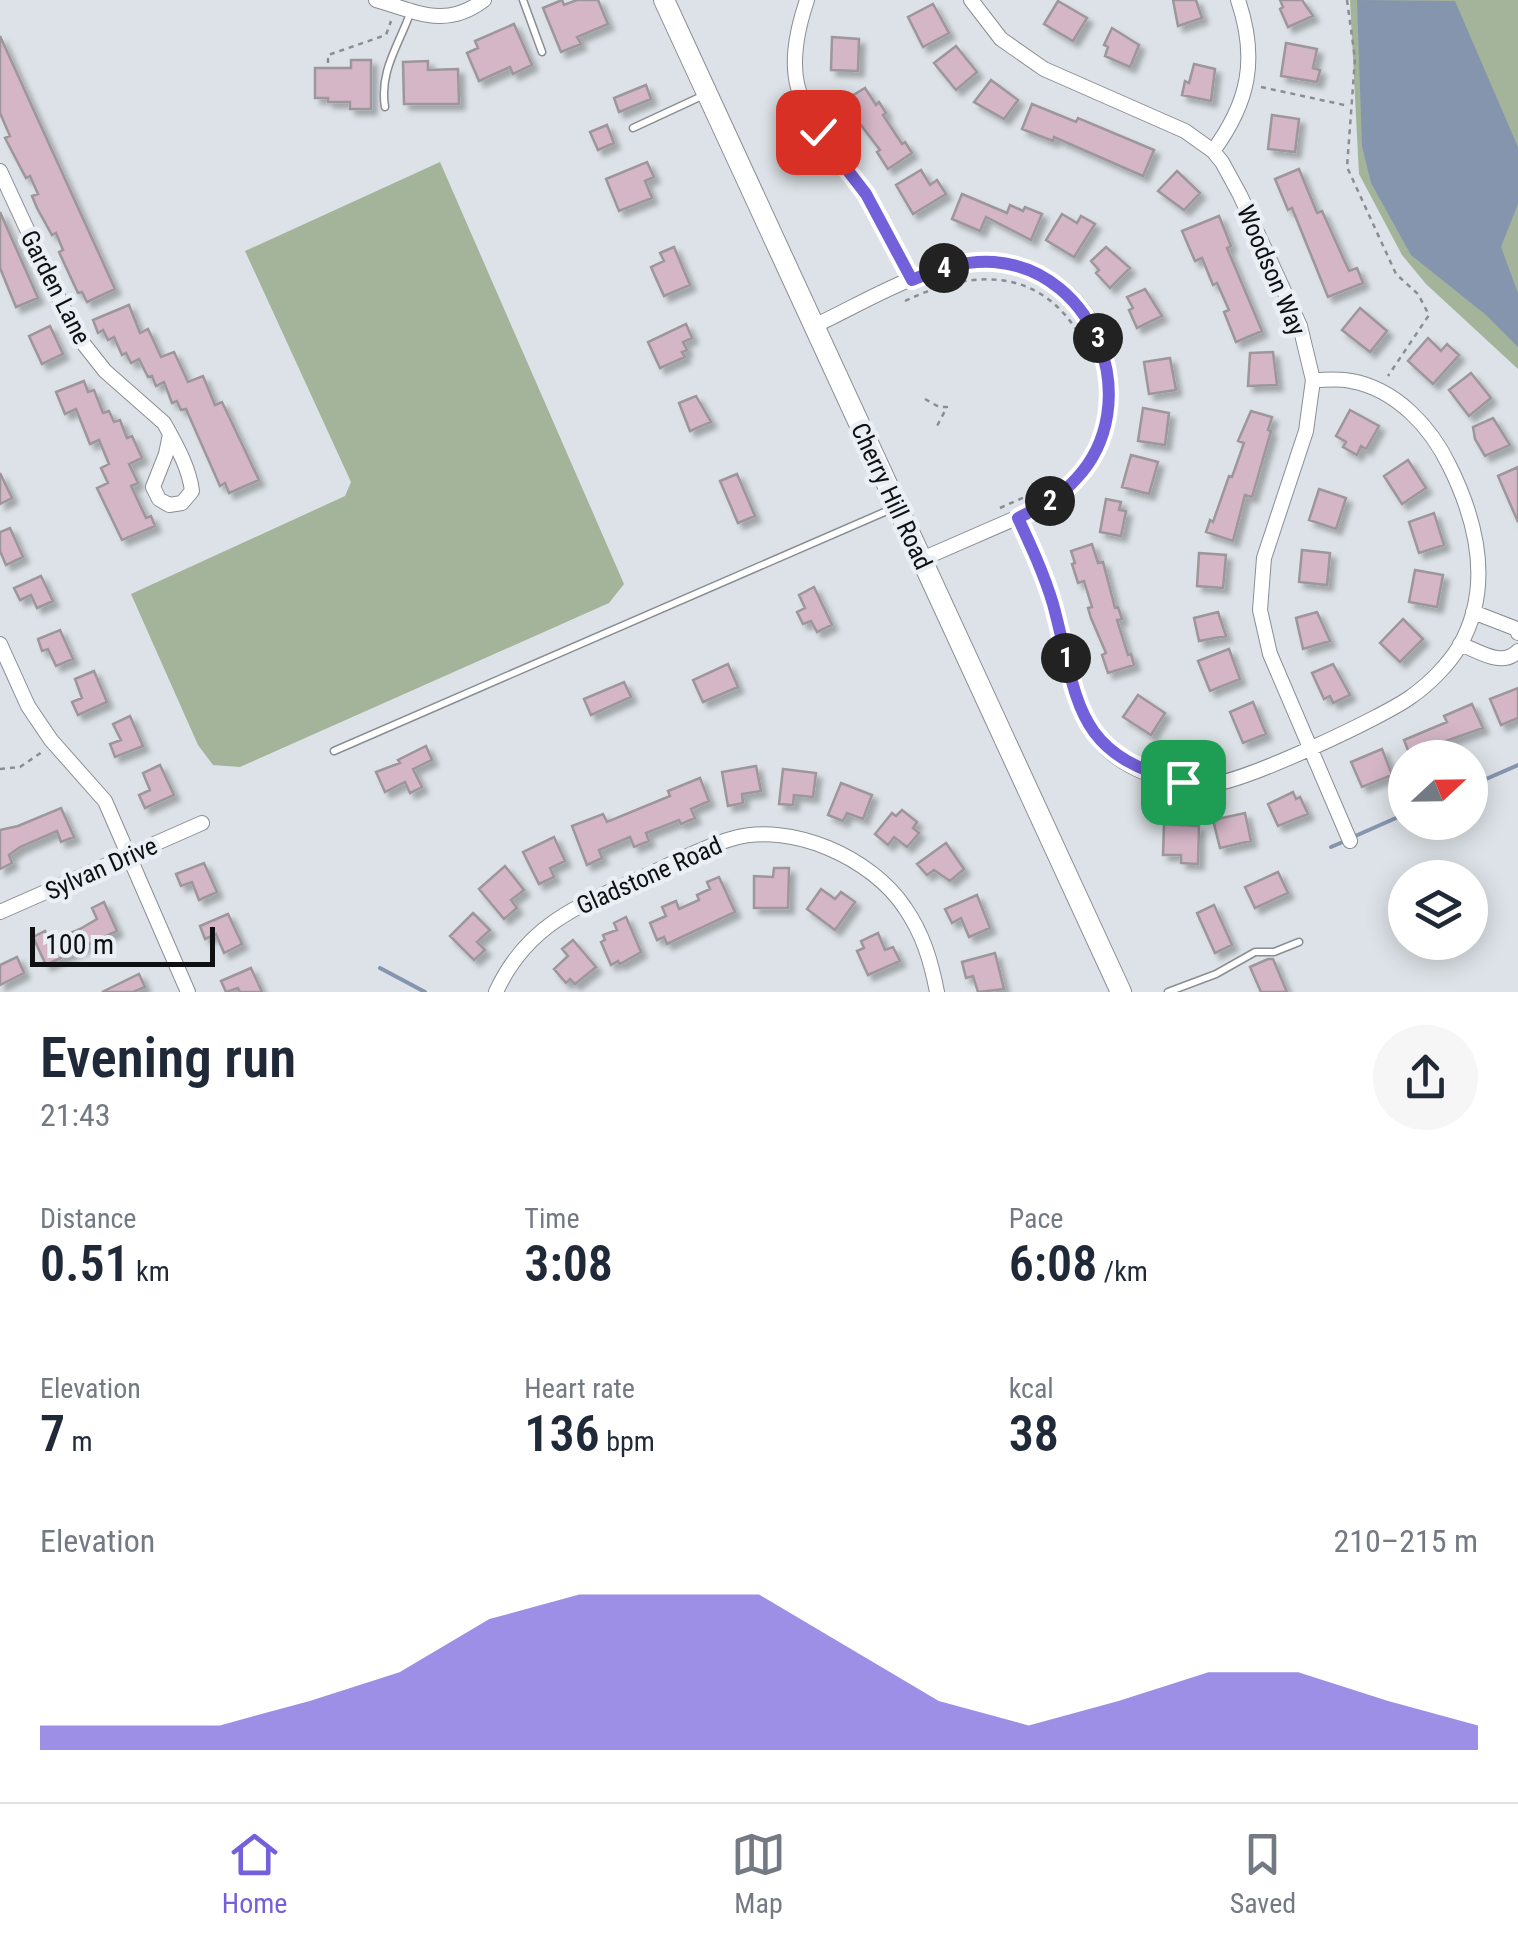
<!DOCTYPE html>
<html lang="en">
<head>
<meta charset="utf-8">
<style>
  :root { --surface:#fff; --page:#f6f6f7; --text:#1f2937; --muted:#747a83; --line:#e0e1e3; --accent:#7361db }
  body { margin:0; font-family:"Roboto Condensed",sans-serif; background:var(--page); color:var(--text); height:100vh; display:flex; flex-direction:column; font-size:38px; white-space:nowrap }
  * { box-sizing:border-box; margin:0 }
  p { font-size:32px; color:var(--muted) }
  .icon { flex:none; width:55px; height:55px; fill:none; stroke:currentColor; stroke-width:2; stroke-linecap:round; stroke-linejoin:round }
  .map { position:relative; height:992px; overflow:hidden }
  .details { display:flex; flex-direction:column; background:var(--surface); flex:1 }
  .details>* { flex:none }
  .needle { width:65px; rotate:68deg }
  .fabs { position:absolute; left:1388px; top:740px; display:grid; gap:20px }
  .fabs a { display:grid; place-items:center; width:100px; height:100px; border-radius:50%; background:var(--surface); box-shadow:0 5px 25px #0003; font-size:50px }
  .scale { position:absolute; left:30px; bottom:25px; width:185px; box-sizing:border-box; padding-left:10px; border:5px solid #0e1012; border-top:0; font-size:28px; line-height:35px; white-space:nowrap; color:#0e1012; -webkit-text-stroke:8px #e9eff5; paint-order:stroke }
  .pin { position:absolute; display:grid; place-items:center; width:85px; height:85px; color:#fff; margin:-42px; border-radius:20px; box-shadow:0 5px 15px #0006 }
  .km { position:absolute; width:50px; height:50px; margin:-25px; border-radius:50%; background:#222; color:#fff; font-size:28px; line-height:50px; text-align:center }
  .round { display:grid; place-items:center; flex:none; width:105px; height:105px; border-radius:52px; background:var(--page) }
  .head { display:flex; align-items:center; justify-content:space-between; height:170px; padding:0 40px }
  h1 { font-size:55px; font-weight:600; line-height:75px }
  .figures { display:grid; grid-template-columns:repeat(3,1fr); gap:15px; height:170px; padding:10px 40px }
  .figures div { display:grid; align-content:center }
  .figures b { font-size:50px; font-weight:600 }
  .figures small { font-size:28px; font-weight:400 }
  .figures p { font-size:28px }
  .chart { height:280px; padding:20px 40px }
  .chart p { display:flex; justify-content:space-between }
  .chart svg { width:100%; height:180px; margin-top:10px; fill:var(--accent); opacity:.7 }
  .tabs { display:flex; justify-content:space-around; align-items:center; height:140px; border-top:2px solid var(--line); background:var(--surface); font-size:28px; color:var(--muted) }
  .tabs a { display:grid; justify-items:center; gap:5px }
  .tabs .active { color:var(--accent) }
  .map>svg:first-child { display:block }
  .green { fill:#a4b49a }
  .water { fill:#8595ae }
  .lines { fill:none; stroke-linecap:round; stroke-linejoin:round }
  .stream { stroke:#8595ae; stroke-width:4 }
  .building { fill:#d4b6c7; stroke:#9d969a; stroke-width:2.5; filter:url(#shadow) }
  .service-casing { stroke:#898e93; stroke-width:9 }
  .minor-casing { stroke:#898e93; stroke-width:16 }
  .secondary-casing { stroke:#898e93; stroke-width:22 }
  .path { stroke:#898e92; stroke-width:2.5; stroke-dasharray:5 5; stroke-linecap:butt }
  .service { stroke:#fff; stroke-width:6 }
  .minor { stroke:#fff; stroke-width:14 }
  .secondary { stroke:#fff; stroke-width:20 }
  .route-casing { stroke:#fff; stroke-width:20 }
  .route { stroke:#7361db; stroke-width:12 }
  .labels { text-anchor:middle; stroke-width:9; stroke-linejoin:round; paint-order:stroke }
  .street-label { font-size:25px; fill:#0e1012; stroke:#e9eff5 }
</style>
</head>
<body>
<div class="map">
<svg width="1518" height="992" viewBox="0 0 1518 992">
  <defs>
    <filter id="shadow"><feDropShadow dx="5.5" dy="5.5" stdDeviation="2.5" flood-color="#0004"/></filter>
  </defs>
  <rect width="100%" height="100%" fill="#dce2e7"/>
  <path class="green" d="M1350,0H1518V369L1426,284L1402,255L1359,174Z
    M440,162L624,584L609,603L240,767L213,765L198,745L131,594L345,496L351,482L245,251Z"/>
  <path class="water" d="M1357,0L1455,1L1518,147V204L1501,247L1518,293V347L1486,315L1411,255L1371,183L1362,146Z"/>
  <g class="lines">
    <path class="stream" d="M1470,786L1518,765
      M1353,837L1405,814
      M1331,847L1345,841
      M380,968L425,992"/>
  </g>
  <path class="building" d="M562,0L564,5L577,0H598L608,24L577,37L581,44L561,52L543,8Z
    M1173,0H1196L1202,18L1178,26Z
    M1280,0H1302L1313,16L1288,27L1280,9L1283,7Z
    M1058,1L1087,18L1073,41L1044,24Z
    M933,4L949,33L923,47L908,17Z
    M514,24L532,65L513,74L510,67L479,81L467,53L478,48L475,41Z
    M1112,28L1139,45L1130,67L1105,56L1108,47L1104,45Z
    M0,36L115,289L87,302L82,292L78,293L59,252L63,250L56,233L52,235L37,208L32,196L38,194L30,176L26,178L5,138L10,136L0,113Z
    M832,37L859,39L858,71L831,70Z
    M1286,43L1317,49L1313,68L1320,70L1317,82L1281,76Z
    M956,46L977,72L956,90L934,63Z
    M351,60H371V109H350V102H328V98H315V68H351Z
    M428,61V70L458,69L459,104H404L403,62Z
    M1194,64L1215,69L1211,101L1182,95L1185,81L1189,83Z
    M991,80L1018,100L1004,119L974,102Z
    M646,85L651,99L619,112L614,98Z
    M865,88L876,105L879,102L886,113L883,115L902,144L905,142L912,153L888,169L877,152L880,150L851,112L854,110L847,99Z
    M1032,104L1076,122L1078,118L1154,150L1143,176L1054,137L1053,141L1022,129Z
    M1272,115L1299,119L1295,152L1268,149Z
    M607,125L614,143L598,150L590,132Z
    M647,162L654,177L645,181L652,198L619,211L606,179Z
    M1299,169L1317,213L1322,211L1349,271L1357,268L1363,283L1328,297L1292,208L1288,210L1275,179Z
    M921,170L930,185L937,180L946,194L913,214L896,185Z
    M1177,171L1200,193L1184,210L1158,191Z
    M962,194L1007,213L1010,205L1023,211L1025,207L1042,214L1031,240L986,217L980,231L952,219Z
    M0,212L38,298L16,307L0,268Z
    M1062,214L1077,223L1081,216L1095,224L1074,257L1046,240Z
    M1219,216L1231,246L1227,248L1262,331L1236,342L1224,312L1229,310L1217,283L1213,285L1202,258L1195,261L1182,231Z
    M674,247L690,285L664,296L651,267L664,261L660,253Z
    M1106,247L1130,268L1110,288L1096,273L1099,270L1091,261Z
    M1145,289L1162,316L1137,328L1129,310L1133,308L1127,297Z
    M129,305L140,333L148,329L161,357L174,352L188,382L203,376L215,405L222,402L259,480L229,493L225,483L220,486L186,409L181,410L177,401L172,403L164,382L156,386L152,376L148,377L139,359L131,363L126,353L122,355L114,337L108,340L103,330L98,333L93,320Z
    M1360,308L1387,331L1370,352L1342,330Z
    M686,324L692,338L683,342L687,350L682,352L685,357L660,368L648,342Z
    M50,326L63,354L42,364L29,336Z
    M1428,338L1441,351L1447,344L1459,355L1433,384L1408,361Z
    M1273,352L1277,385L1248,386L1250,353Z
    M1170,358L1176,390L1149,394L1144,362Z
    M1471,373L1491,398L1469,416L1449,390Z
    M84,381L88,392L94,390L103,413L109,411L114,422L120,420L127,438L132,436L142,458L129,464L138,483L131,486L146,518L151,516L155,526L122,540L97,488L108,483L101,468L109,464L99,440L90,444L76,409L65,414L56,392Z
    M696,396L711,422L690,431L679,403Z
    M1143,408L1169,413L1165,445L1138,441Z
    M1350,410L1379,426L1366,449L1361,446L1357,455L1343,447L1346,442L1336,436Z
    M1251,411L1272,417L1268,430L1271,431L1252,497L1245,495L1233,541L1206,532L1210,520L1213,522L1229,476L1232,477L1244,443L1238,441Z
    M1493,418L1510,445L1485,456L1475,439L1473,427Z
    M1131,455L1158,462L1149,494L1122,487Z
    M1408,460L1426,488L1402,504L1384,476Z
    M1518,467V522L1498,476Z
    M0,473L12,498L0,504Z
    M737,474L755,516L738,523L720,481Z
    M1319,489L1346,498L1336,529L1309,520Z
    M1106,499L1121,502L1119,510L1126,511L1121,536L1100,532Z
    M1434,513L1444,545L1419,553L1409,522Z
    M10,528L23,557L6,565L0,551V532Z
    M1092,544L1098,563L1103,562L1115,608L1118,607L1122,619L1117,620L1128,655L1131,654L1134,665L1108,673L1102,655L1106,653L1091,618L1088,608L1092,607L1084,581L1078,583L1072,564L1075,563L1071,551Z
    M1302,550L1330,553L1327,585L1299,582Z
    M1199,553L1226,555L1223,588L1197,586Z
    M1415,570L1443,575L1437,607L1409,602Z
    M41,576L53,601L37,608L31,595L20,600L14,588Z
    M814,587L832,625L817,632L811,621L803,624L797,612L805,608L799,595Z
    M1218,612L1226,636L1199,641L1194,618Z
    M1317,612L1330,641L1303,649L1296,618Z
    M1403,619L1423,639L1400,662L1380,643Z
    M60,630L73,659L56,666L48,649L42,651L38,639Z
    M1229,649L1240,679L1210,691L1198,661Z
    M728,664L738,687L703,702L693,680Z
    M1333,664L1350,695L1333,703L1330,696L1324,699L1312,673Z
    M94,671L107,702L78,715L72,702L82,698L75,679Z
    M624,682L631,697L591,715L584,699Z
    M1518,688V718L1501,725L1490,699Z
    M1138,695L1165,713L1151,735L1123,717Z
    M1253,702L1266,734L1243,743L1230,712Z
    M1472,704L1483,728L1440,743L1442,749L1421,758H1411L1404,740L1447,722L1444,716Z
    M130,716L143,746L115,757L110,744L121,740L113,724Z
    M426,746L432,760L413,769L422,787L410,793L405,782L385,792L376,772L400,763L398,760Z
    M1382,749L1392,775L1362,787L1351,762Z
    M160,765L174,795L145,808L139,795L150,790L143,773Z
    M756,766L761,791L742,794L743,803L728,806L722,772Z
    M783,769L816,773L813,797L794,795L793,805L779,804Z
    M700,778L709,801L691,809L695,818L681,824L679,820L646,833L649,841L634,847L630,837L599,850L602,858L587,865L572,826L603,814L607,822L670,796L668,791Z
    M841,783L872,795L863,819L847,813L843,821L828,815Z
    M1293,792L1296,799L1300,797L1308,814L1278,826L1268,804Z
    M61,808L74,837L61,842L57,831L20,847L9,855L12,863L0,869V830L18,826Z
    M902,810L917,822L913,828L919,833L907,847L894,837L888,845L875,834L892,813L896,816Z
    M1245,813L1251,841L1220,848L1213,820Z
    M1164,824L1199,826L1198,864L1181,863V855H1163Z
    M554,837L565,861L550,868L554,877L539,884L523,852Z
    M946,843L964,869L950,881L934,870L927,875L917,864Z
    M204,863L217,892L199,900L192,882L181,886L176,874Z
    M505,866L524,890L511,900L517,908L504,919L479,889Z
    M774,868H789L788,908H754V876L773,877Z
    M1278,872L1288,893L1255,908L1245,887Z
    M719,877L735,912L667,944L664,937L657,940L650,923L666,916L662,907L676,901L679,909L699,900L697,895L710,889L707,882Z
    M821,889L835,899L841,892L855,902L835,930L807,909Z
    M977,895L990,928L969,937L961,918L952,923L945,909Z
    M104,902L117,931L46,965L33,937L45,931L50,942L80,929L97,919L92,908Z
    M1214,905L1232,945L1215,953L1197,913Z
    M473,913L490,930L477,942L485,950L474,960L450,936Z
    M228,914L242,944L224,953L216,934L205,939L200,926Z
    M626,917L641,952L620,964L618,961L611,965L601,942L605,940L603,935L617,930L614,923Z
    M878,933L885,950L893,947L900,961L868,975L857,951L864,948L861,941Z
    M573,940L596,967L575,984L570,979L566,983L554,969L568,956L562,949Z
    M995,953L1004,989L978,992L973,976L966,978L962,962Z
    M17,957L24,973L0,985V965Z
    M1268,959H1273L1287,992H1261L1250,967Z
    M251,968L262,992H240L238,988L226,992L221,981Z
    M139,974L145,987L133,992H102Z"/>
  <g class="lines">
    <defs>
      <path id="service" d="M523,0L542,52
        M385,107C379,71 399,45 411,11
        M633,128L702,96
        M334,751L896,507
        M1168,992L1216,974L1255,952H1274L1299,942"/>
      <path id="minor" d="M376,0C417,12 446,29 484,0
        M807,0C774,98 813,116 863,190C882,219 896,250 912,280
        M971,0L1001,39L1044,69L1185,131L1213,151L1222,162L1240,195L1300,326L1313,380L1306,431L1264,558L1260,610L1270,654L1350,841
        M1213,151C1249,102 1258,59 1238,0
        M0,171L75,333L105,371L164,423C176,445 189,467 192,491L182,503L169,505L159,499L153,487L166,454L170,434
        M814,326C866,302 933,258 992,262C1123,271 1150,446 1039,508L922,559
        M1018,517C1031,545 1044,572 1052,602C1065,646 1068,700 1096,737C1121,770 1172,787 1212,784C1244,782 1384,717 1412,696C1429,684 1448,665 1459,647C1493,588 1478,524 1450,467C1431,427 1396,389 1351,381C1339,378 1325,380 1313,380
        M1473,612L1517,629L1518,633
        M0,644L28,706L51,740L105,801L188,992
        M1460,644C1479,651 1502,668 1518,651
        M0,912L202,823
        M496,992C526,926 578,905 641,878C670,865 700,848 731,839C791,821 872,858 905,908C923,934 931,961 937,992"/>
      <path id="secondary" d="M664,0L1121,992"/>
    </defs>
    <use href="#service" class="service-casing"/>
    <use href="#minor" class="minor-casing"/>
    <use href="#secondary" class="secondary-casing"/>
    <path class="path" d="M1347,0L1355,59L1347,167L1396,274L1418,294L1429,315L1388,376
      M328,63V55L386,35L391,21
      M1261,87L1349,106
      M905,301C977,266 1047,268 1086,347
      M925,399L939,407H947L937,426
      M1000,508L1036,492
      M0,769L20,767L42,752"/>
    <use href="#service" class="service"/>
    <use href="#minor" class="minor"/>
    <use href="#secondary" class="secondary"/>
  </g>
  <g class="lines">
    <defs>
      <path id="route" d="M818,132L866,194L912,280C938,269 964,260 994,262C1097,270 1146,405 1076,479C1060,497 1040,507 1018,518C1031,546 1044,574 1053,604C1079,700 1071,754 1183,782"/>
    </defs>
    <use href="#route" class="route-casing"/>
    <use href="#route" class="route"/>
  </g>
  <g class="labels">
    <g class="street-label">
      <text transform="translate(1272 270) rotate(67)" y="9">Woodson Way</text>
      <text transform="translate(56 287) rotate(63)" y="9">Garden Lane</text>
      <text transform="translate(892 496) rotate(65)" y="9">Cherry Hill Road</text>
      <text transform="translate(101 868) rotate(-24)" y="9">Sylvan Drive</text>
      <text transform="translate(649 875) rotate(-24)" y="9">Gladstone Road</text>
    </g>
  </g>
</svg>
<div class="fabs">
<a><svg class="needle" viewBox="-14 -14 28 28"><path d="M0-13l5 13h-10z" fill="#e53935"/><path d="M0 13l5-13h-10z" fill="#747a83"/></svg></a>
<a><svg class="icon" aria-label="layers" viewBox="0 0 24 24"><path d="M12 4l9 5-9 5-9-5zM3 14l9 5 9-5"/></svg></a>
</div>
<div class="scale">100 m</div>
<div class="pin" style="left:1183px;top:782px;background:#1e9e55"><svg class="icon" aria-label="arrive" viewBox="0 0 24 24"><path d="M6 21V4h12l-3 4 3 4H6"/></svg></div>
<div class="pin" style="left:818px;top:132px;background:#d93025"><svg class="icon" aria-label="check" viewBox="0 0 24 24"><path d="M5 12l5 5 9-10"/></svg></div>
<b class="km" style="left:1066px;top:658px">1</b>
<b class="km" style="left:1050px;top:501px">2</b>
<b class="km" style="left:1098px;top:338px">3</b>
<b class="km" style="left:944px;top:268px">4</b>
</div>
<section class="details">
<div class="head"><div><h1>Evening run</h1><p>21:43</p></div><a class="round"><svg class="icon" aria-label="share" viewBox="0 0 24 24"><path d="M12 15V3M7 8l5-5 5 5M5 13v7h14v-7"/></svg></a></div>
<div class="figures">
<div><p>Distance</p><b>0.51<small> km</small></b></div>
<div><p>Time</p><b>3:08</b></div>
<div><p>Pace</p><b>6:08<small> /km</small></b></div>
</div>
<div class="figures">
<div><p>Elevation</p><b>7<small> m</small></b></div>
<div><p>Heart rate</p><b>136<small> bpm</small></b></div>
<div><p>kcal</p><b>38</b></div>
</div>
<div class="chart"><p><span>Elevation</span>210–215 m</p>
<svg viewBox="0 0 160 44" preserveAspectRatio="none"><path d="M0 44V38L10 38L20 38L30 32L40 25L50 12L60 6L70 6L80 6L90 19L100 32L110 38L120 32L130 25L140 25L150 32L160 38V44z"/></svg>
</div>
</section>
<nav class="tabs">
<a class="active"><svg class="icon" aria-label="home" viewBox="0 0 24 24"><path d="M3 11l9-7 9 7M6 9v11h12V9"/></svg>Home</a>
<a><svg class="icon" aria-label="map" viewBox="0 0 24 24"><path d="M3 6l6-2 6 2 6-2v14l-6 2-6-2-6 2zM9 4v14M15 6v14"/></svg>Map</a>
<a><svg class="icon" aria-label="saved" viewBox="0 0 24 24"><path d="M7 4h10v16l-5-4-5 4z"/></svg>Saved</a>
</nav>
</body>
</html>
